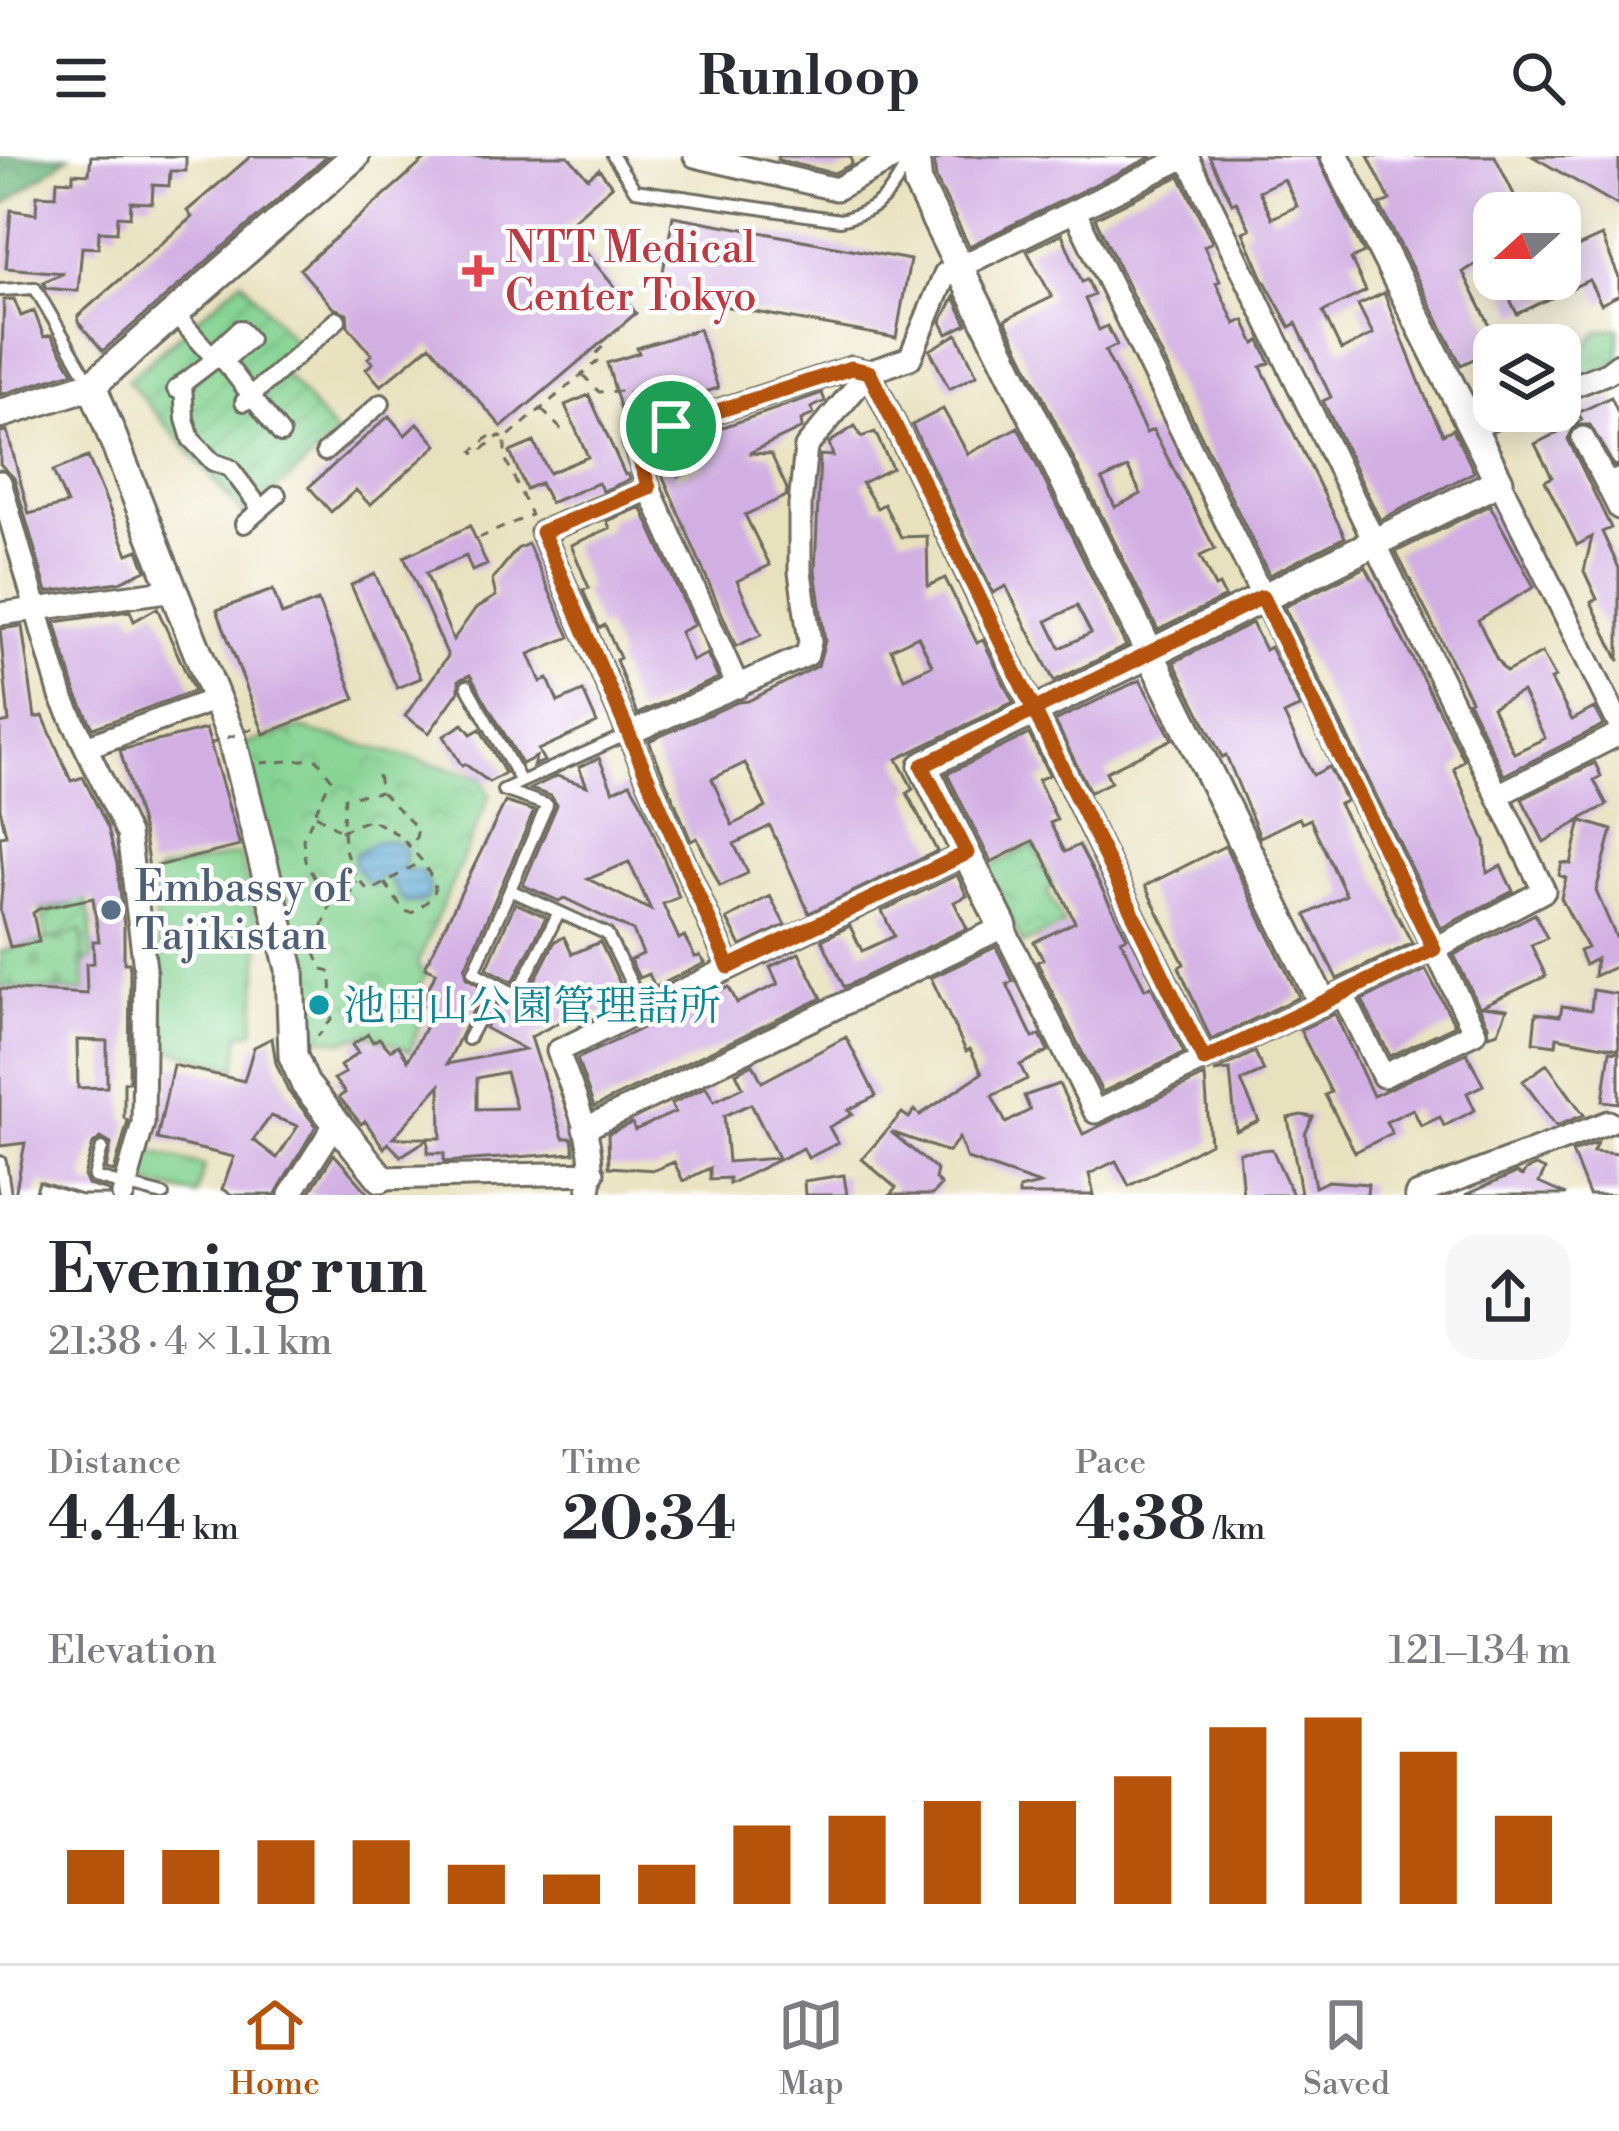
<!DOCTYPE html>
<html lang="en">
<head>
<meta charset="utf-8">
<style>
  :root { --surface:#fff; --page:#f7f7f7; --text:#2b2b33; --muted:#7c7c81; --line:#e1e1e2; --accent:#b45309 }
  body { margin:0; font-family:"Libre Bodoni","Noto Serif JP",serif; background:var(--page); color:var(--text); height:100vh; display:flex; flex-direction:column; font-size:45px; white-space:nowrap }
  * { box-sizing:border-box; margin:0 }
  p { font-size:39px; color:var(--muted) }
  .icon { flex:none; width:66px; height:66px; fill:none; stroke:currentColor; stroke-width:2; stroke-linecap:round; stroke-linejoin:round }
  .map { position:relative; height:1039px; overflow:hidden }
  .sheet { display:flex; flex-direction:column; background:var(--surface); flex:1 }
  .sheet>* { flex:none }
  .needle { width:78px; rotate:249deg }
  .buttons { position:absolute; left:1473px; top:36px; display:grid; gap:24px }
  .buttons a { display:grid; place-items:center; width:108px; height:108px; border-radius:24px; background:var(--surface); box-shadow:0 6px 30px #0003; font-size:60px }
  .pin { position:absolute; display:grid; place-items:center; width:102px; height:102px; color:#fff; margin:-51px; border:6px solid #fff; border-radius:50%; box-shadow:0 3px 12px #0007 }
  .round { display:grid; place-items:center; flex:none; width:126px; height:126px; border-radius:36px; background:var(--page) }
  .overview { display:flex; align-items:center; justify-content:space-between; height:204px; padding:0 48px }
  h1 { font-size:66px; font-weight:700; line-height:90px }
  .figures { display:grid; grid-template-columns:repeat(3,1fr); gap:18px; height:204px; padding:12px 48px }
  .figures div { display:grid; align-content:center }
  .figures b { font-size:60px; font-weight:700 }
  .figures small { font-size:33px; font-weight:400 }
  .figures p { font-size:33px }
  .chart { height:336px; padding:24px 48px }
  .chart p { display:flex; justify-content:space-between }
  .chart svg { width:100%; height:216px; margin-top:12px; stroke:var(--accent); stroke-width:6 }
  header { display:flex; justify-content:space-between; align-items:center; height:156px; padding:0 48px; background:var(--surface); font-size:54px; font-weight:700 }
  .dock { display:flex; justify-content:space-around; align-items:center; height:168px; border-top:3px solid var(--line); background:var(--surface); font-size:33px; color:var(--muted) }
  .dock a { display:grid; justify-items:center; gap:6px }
  .dock .active { color:var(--accent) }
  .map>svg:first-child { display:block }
  .grass { fill:url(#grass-tufts); stroke:#587f5e; stroke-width:3 }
  .forest { fill:url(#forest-crowns); stroke:#4c7054; stroke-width:3 }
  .cemetery { fill:url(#cemetery-stones); stroke:#587f5e; stroke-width:3 }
  .park { fill:url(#park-crowns); stroke:#587f5e; stroke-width:3 }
  .garden { fill:url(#garden-furrows); stroke:#587f5e; stroke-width:3 }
  .pitch { fill:#85d392; stroke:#587f5e; stroke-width:3 }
  .water { fill:url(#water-rules); stroke:#466a81; stroke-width:3 }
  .building { fill:#d2afe3; fill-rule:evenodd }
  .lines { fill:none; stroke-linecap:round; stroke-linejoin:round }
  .service-casing { stroke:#6d6b5e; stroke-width:16 }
  .pedestrian-casing { stroke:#6d6b5e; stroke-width:22 }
  .minor-casing { stroke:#6d6b5e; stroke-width:27 }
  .tertiary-casing { stroke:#6d6b5e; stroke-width:33 }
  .path { stroke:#6d6b5e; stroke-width:3; stroke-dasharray:9 9; stroke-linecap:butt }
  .service { stroke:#fff; stroke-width:10 }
  .pedestrian { stroke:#fff; stroke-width:16 }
  .minor { stroke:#fff; stroke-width:21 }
  .tertiary { stroke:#fff; stroke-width:27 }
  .path-bridge { stroke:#6d6b5e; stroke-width:3; stroke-dasharray:9 9; stroke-linecap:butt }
  .route-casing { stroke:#fff; stroke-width:24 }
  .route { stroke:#b45309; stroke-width:15 }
  .health-dot { fill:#e0444e; stroke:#fff; stroke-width:4.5 }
  .service-dot { fill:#5c6f8a; stroke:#fff; stroke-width:4.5 }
  .culture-dot { fill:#0f9aa8; stroke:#fff; stroke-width:4.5 }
  .labels { text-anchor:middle; stroke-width:9; stroke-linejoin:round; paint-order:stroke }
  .health-label { font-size:42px; fill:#be3a42; stroke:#fff; text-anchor:start }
  .service-label { font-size:42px; fill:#4e5e75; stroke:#fff; text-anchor:start }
  .culture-label { font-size:42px; fill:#0d838f; stroke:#fff; text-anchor:start }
</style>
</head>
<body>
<header><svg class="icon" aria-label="menu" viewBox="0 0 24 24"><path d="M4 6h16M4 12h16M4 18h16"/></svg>Runloop<svg class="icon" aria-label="search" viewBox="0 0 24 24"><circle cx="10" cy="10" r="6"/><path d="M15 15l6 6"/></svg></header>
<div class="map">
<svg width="1619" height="1039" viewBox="0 0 1619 1039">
  <defs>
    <pattern id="grass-tufts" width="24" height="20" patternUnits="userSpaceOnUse" patternTransform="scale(3)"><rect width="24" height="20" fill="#85d392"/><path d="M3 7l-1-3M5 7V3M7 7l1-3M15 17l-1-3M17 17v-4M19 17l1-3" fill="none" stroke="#73b57e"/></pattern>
    <pattern id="forest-crowns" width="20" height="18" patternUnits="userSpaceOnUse" patternTransform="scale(3)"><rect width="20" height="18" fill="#6cb57c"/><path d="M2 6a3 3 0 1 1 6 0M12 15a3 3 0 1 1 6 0" fill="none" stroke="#599366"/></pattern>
    <pattern id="cemetery-stones" width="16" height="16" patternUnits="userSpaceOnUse" patternTransform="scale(3)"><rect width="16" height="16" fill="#85d392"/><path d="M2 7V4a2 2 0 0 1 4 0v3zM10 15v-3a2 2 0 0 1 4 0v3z" fill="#73b57e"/></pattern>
    <pattern id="park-crowns" width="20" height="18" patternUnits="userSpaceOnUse" patternTransform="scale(3)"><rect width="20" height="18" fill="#85d392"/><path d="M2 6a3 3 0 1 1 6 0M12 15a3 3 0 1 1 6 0" fill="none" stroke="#73b57e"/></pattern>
    <pattern id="garden-furrows" width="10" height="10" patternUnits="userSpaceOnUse" patternTransform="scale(3)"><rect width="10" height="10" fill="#85d392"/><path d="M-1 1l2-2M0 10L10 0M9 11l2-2" fill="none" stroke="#73b57e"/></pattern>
    <pattern id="water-rules" width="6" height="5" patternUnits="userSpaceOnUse" patternTransform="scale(3)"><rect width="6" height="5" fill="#60aad7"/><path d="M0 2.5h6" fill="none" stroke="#4f8baf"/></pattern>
  </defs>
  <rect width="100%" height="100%" fill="#fff"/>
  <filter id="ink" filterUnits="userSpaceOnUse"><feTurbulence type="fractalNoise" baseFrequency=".00833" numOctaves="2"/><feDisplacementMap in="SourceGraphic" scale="24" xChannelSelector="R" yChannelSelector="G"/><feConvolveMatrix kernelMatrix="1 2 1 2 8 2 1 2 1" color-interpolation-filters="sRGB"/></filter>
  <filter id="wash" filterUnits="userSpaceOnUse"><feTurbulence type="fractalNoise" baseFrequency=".004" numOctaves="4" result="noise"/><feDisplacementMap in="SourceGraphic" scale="48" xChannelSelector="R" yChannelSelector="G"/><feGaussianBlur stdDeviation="2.7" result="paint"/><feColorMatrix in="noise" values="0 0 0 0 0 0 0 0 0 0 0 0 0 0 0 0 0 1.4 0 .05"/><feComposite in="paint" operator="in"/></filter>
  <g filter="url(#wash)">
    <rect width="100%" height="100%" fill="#e8e1bd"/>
    <path class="grass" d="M146,994L204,1010L197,1039L138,1026Z"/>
    <path class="forest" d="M0,0H69L0,52Z"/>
    <path class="cemetery" d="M82,775L85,836L0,831V796Z"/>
    <path class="park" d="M1619,172V204L1584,224L1578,200L1598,176Z
      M300,572L481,621L490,639L417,808L426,819L410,846L424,857L410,895L368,878L342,885L301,879L241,589Z
      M1033,689L1053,730L1047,734L1064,768L1023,788L986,713Z"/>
    <path class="garden" d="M242,124L298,190L278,210L337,279L246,361L127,224Z
      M77,698L91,767L92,804L84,806L82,775L47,784L41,755L72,748L63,701Z"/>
    <path class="pitch" d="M239,698L261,778L254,875L240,878L236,912L160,890L158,777L149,724L160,715Z"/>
    <path class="water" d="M377,685H394L406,694L403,713L420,715L430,730L428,742L421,747H405L387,722L379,721L375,728H368L354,708L355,698Z"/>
    <g id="blocks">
      <path class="building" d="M91,0H186V15H170L169,30L153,29L152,47L131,46L130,61L118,60L117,76L99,75L98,92L82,91L78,135L46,132L43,126L64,117L6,112L11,54L36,58L37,39L56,40L57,24L73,25V17L89,18Z
        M251,0H328L103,195L78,166V160L192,61L187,55Z
        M429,0H568L588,22L599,13L612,30L565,71L636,157L502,271L430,189L381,230L366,213L373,207L368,202L372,199L348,170L347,157L333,152L300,113Z
        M778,0H851L852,8L834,17L778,4Z
        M946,0H1153L969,90L936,23L934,6Z
        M1209,0H1317L1364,97L1351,103L1366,135L1323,156L1341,194L1373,178L1358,149L1384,137L1429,250L1443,278L1453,273L1474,316L1380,364L1323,245L1331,241L1296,167L1290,171L1262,120L1243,76L1250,73L1236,45L1232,47ZM1284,23L1297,50L1272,62L1259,35Z
        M1368,0H1495L1523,57H1494V97L1463,116L1497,184L1494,193L1461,209L1380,49L1390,44Z
        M1532,0H1619V50Z
        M1180,20L1212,86L1204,90L1220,125L1216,127L1235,168L1244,164L1255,188L1260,185L1270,207L1261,211L1345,381L1269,419L1095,62Z
        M673,60L910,104L896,182L659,138Z
        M1062,78L1082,126L1087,123L1094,139L1085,143L1099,174L1107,170L1117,189L1105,195L1146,277L1153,274L1215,393L1200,400L1215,431L1219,429L1225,441L1158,474L1005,164L1052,141L1027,95ZM1128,312L1141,338L1115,351L1102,324Z
        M1602,80L1619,122V139L1601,148L1589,124L1517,158L1500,123H1560V99Z
        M954,141L967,168L947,178L941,166Z
        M14,143L21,160L34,155L44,181L51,179L73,216L0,239L4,144Z
        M699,173L718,232L656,252L630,238L639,266L626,271L607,207L639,197L637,192Z
        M957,178L977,219L949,233L930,194Z
        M822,237L825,245L811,252L814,258L801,264L802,272L749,297L771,298L787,333L786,340L745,359L770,409L737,425L761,479L736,490L652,295L664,290L678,321L703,310L691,282Z
        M589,239L625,319L628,318L630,323L603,335L598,327L550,347L540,327L526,333L510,296L534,286L549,317L588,301L565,249Z
        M1611,241L1619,259V309L1614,310L1590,269H1575L1568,283L1611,372L1602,376L1619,412V505L1591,446L1597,443L1584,415L1592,381L1577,389L1545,325L1552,321L1535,288L1582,264L1578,257Z
        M943,253L968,298L1018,271L1126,490L1054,525L1006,430L993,437L912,269ZM1077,450L1091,477L1060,492L1047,465Z
        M389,260L405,279L418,267L437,289L370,349L356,334L331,356L309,331Z
        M855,270L861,281L875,276L892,312L862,327L877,352L884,348L901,381L927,380L928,430L945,422L977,487L983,484L1013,546L897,603L913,633L907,637L937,695L809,757L770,670L734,688L748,717L720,730L697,682L691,685L649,585L738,546L748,545L818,510L825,485L815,415L820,299L833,300L829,287ZM918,480L932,509L904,522L891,493ZM745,607L766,651L732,669L712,623Z
        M7,275L29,358L67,348L53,315L88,301L128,398L138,394L146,414L119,426L47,436L14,322L0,308V276Z
        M1490,349L1534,431L1478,464L1497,504L1506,516L1542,497L1555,521L1551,524L1572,564L1594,552L1603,569L1504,619L1468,545L1471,544L1396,396ZM1522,536L1545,582L1514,597L1492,551Z
        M641,351L694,469L680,476L692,505L707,498L718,522L637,558L616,504L620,502L605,469L599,472L583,434L589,432L571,389L610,372L607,365Z
        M470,370L487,409L472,415L466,400L426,417L453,484L475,453L496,440L492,424L517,393L528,388L570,481L529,498L541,526L548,523L558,546L583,535L597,567L538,594L544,605L533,610L536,601L522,608L470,519L459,524V535L429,577L405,560L448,500L404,401Z
        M1366,411L1464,604L1454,613L1485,685L1487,717L1501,710L1513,735L1441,772L1284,451Z
        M375,418L421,522L397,532L351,429Z
        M273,434L282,459L318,445L355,543L264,578L217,454Z
        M157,452L194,535L93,572L75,535L55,466L130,455L134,465Z
        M1252,467L1265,494L1270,491L1300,551L1284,559L1313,619L1329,611L1346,645L1339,648L1412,787L1337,823L1306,759L1346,739L1310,663L1302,667L1299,662L1260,681L1226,599L1222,601L1174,506Z
        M22,470L35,562L43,560L71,625L83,621L108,672L117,708L124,770V807H129L130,813L129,926H124V962L128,965L114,1016L106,1014L111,988L101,982L93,988L84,1020L88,1029L109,1035L108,1039H81L39,1026L35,1039H15L25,987L0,990V833L87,838L86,808L94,807L93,785H99L93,742L39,753L33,757L39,786L10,791L0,755L3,720L0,680L6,679L0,652V568L9,566L0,473ZM77,884L107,885V931L78,932Z
        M1140,524L1172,583L1106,616L1111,626L1090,636L1055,565Z
        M463,568L471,578L480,573L505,617L489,626L465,608L462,610L444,580Z
        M206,573L240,690L149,712L143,675L120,594Z
        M1029,578L1049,619L1038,624L1057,664L1050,667L1065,696L1079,689L1127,781L1121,784L1145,833L1151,830L1184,897L1102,936L1037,806L1043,803L1034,786L1075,766L1044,701L1033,685L991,706L947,618Z
        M599,602L613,635L630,627L642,648L679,741L663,748L679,783L684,780L695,801L700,800L705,807L655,831L649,818L639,822L630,804L643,798L633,775L564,742L559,745L523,729L557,649L551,640L530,633L557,620L587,630L579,611ZM629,706L651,754L588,723Z
        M1595,607L1601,620L1594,624L1607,649L1579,664L1612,674L1596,735L1616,781L1619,779V809L1594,820L1596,803L1585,809L1579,795L1587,792L1561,742L1566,722L1559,719L1562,707L1571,708L1581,664L1544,686L1522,643Z
        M505,646L534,655L465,812L467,822L484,832L447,908L524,893L485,872L501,841L516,849L525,844L555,785L564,781L572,798L600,786L628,844L580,868L575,858L531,881L563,982H572L574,997L444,1006V997H428V983L401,1000L388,987L384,992L365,965L361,968L339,941L345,937L334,923L345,917L340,910L358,897L352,889L368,878L373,886L379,882L390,894L398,889L408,904L434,855L421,848L436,816L425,811ZM506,916L516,952L477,953V922ZM440,929L441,982H393Z
        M1225,690L1299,841L1211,884L1179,811L1184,808L1145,730Z
        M957,719L967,740L954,746L967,772L844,831L822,784L850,770L862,795L894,780L882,755Z
        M770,740L785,769L741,790L727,763Z
        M515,747L546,761L513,826L487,812Z
        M1535,758L1547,782L1531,789L1546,820L1482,850L1507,853L1498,876L1489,879L1488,869L1454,799Z
        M996,791L1013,825L1007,828L1033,882L1040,879L1048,895L1020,909L1027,923L992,940L1006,967L1030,954L1024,940L1059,928L1083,978L1205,920L1210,987L1129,1030L1116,1005L1089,1018L1094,1039H1019V1033L1040,1028L967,1003L959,982L948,996L891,976L937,1014L935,1023L941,1029L932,1039H890L896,1032L862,1003L902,957L909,962L915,954L920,959L982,917L970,893L966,895L931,822Z
        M799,797L822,842L594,951L577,903L729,831L737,847L778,828L770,811Z
        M1426,814L1455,869L1390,900L1362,844Z
        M1593,834L1617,838L1619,893L1557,881L1556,889L1533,886L1536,857L1560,860L1562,850L1591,854Z
        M1335,858L1373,940L1467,897L1483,929L1467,937L1475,954L1444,970L1440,961L1421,970L1413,953L1386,966L1392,977L1355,996L1325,939L1331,936L1300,874Z
        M846,881L876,940L848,954L853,958L829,971L838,987L808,1002L803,992L729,1028V1022L710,1023V1012L683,1025L674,1006L655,1014L609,1011L608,978L632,967L635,974L675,956L671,948L706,931L714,945L743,931L736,917L753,908L762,926ZM751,948L778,1002L728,1006L724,960Z
        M272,882L276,907L288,935L316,970L275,1039H232L222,1033L234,1001L157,983L173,909L244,925L254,891ZM271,960L298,970L277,1002L253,984Z
        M1610,895L1619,896V947L1603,945Z
        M1255,896L1264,915L1241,925L1259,965L1236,975L1230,914L1214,916Z
        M1547,908L1560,926L1584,959L1556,970L1523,925Z
        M1301,959L1313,961L1305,978L1315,1031L1328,1025L1368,1028L1367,1039H1296L1301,1037L1288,962Z
        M1597,987L1593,996L1619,998V1039H1589L1572,996Z
        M1272,993L1293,1039H1243L1239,996Z
        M334,998L370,1039H308Z
        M1536,1010L1545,1014L1539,1027L1566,1039H1465L1516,1017L1522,1020L1526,1014Z
        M844,1019L847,1039H805L804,1025Z"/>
    </g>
  </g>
  <g filter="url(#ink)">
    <use href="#blocks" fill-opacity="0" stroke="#6d6b5e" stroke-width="3"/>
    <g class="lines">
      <defs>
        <path id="service" d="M613,0L635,34L840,64C881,54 890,39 909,3
          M0,134L35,132L91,228
          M1506,189L1511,176
          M1474,268L1494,217
          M467,530L520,624
          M628,578L503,634L547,649L474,816L517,839L559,756L607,778L644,854
          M510,734L559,756
          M468,883L497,828
          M102,992L94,1021L163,1039
          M0,1006L5,1039"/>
        <path id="pedestrian" d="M174,157L215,203L224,205L249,183L240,173L217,194L220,199L215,203L176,233
          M224,205L281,278
          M183,227L185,263L191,283L213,306L230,312L261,353
          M244,246L337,164
          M325,296L381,247
          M244,368L277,339"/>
        <path id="minor" d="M695,0L836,33L899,0
          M1075,56L1475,876L1383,920L1342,837
          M1560,235L1607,217L1619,208
          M1473,271L1511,255
          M1583,282L1608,330
          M1618,324L1608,330L1619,352
          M1499,325L1619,568
          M0,326L61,540L128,678L145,812L143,967L123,1039
          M649,332L738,531
          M0,458L174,434
          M628,578L807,499L810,486L800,416V349L806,291L869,216L910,202L945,118L1187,0
          M86,591L216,543
          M1500,638L1619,578
          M729,811L542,376L649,332L634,287L671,270L851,212L869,216L1204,904
          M584,973L1003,771L1095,956L1434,793L1544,735L1187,0
          M381,1022L593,1017
          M290,1039L336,967
          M588,1039C600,992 573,939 558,895L967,697
          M1416,1039L1609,966"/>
        <path id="tertiary" d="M915,0L918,28L1322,846
          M92,229L232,583L290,813L293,900L305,928L381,1022
          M0,258L92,229L355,0
          M1003,771L923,610L1499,325L1335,0"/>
      </defs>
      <use href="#service" class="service-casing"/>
      <use href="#pedestrian" class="pedestrian-casing"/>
      <use href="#minor" class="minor-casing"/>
      <use href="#tertiary" class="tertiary-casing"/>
      <path class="path" d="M583,219L599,236L621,235L650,255
        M542,254L561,273L568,270
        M490,280L473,295L476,299L499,280L503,282
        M479,382L531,359L505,302V283L598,205L594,200L607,186
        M261,607L317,603L331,622L303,683L305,705L330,750L314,795L321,812L331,817L332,863L318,880
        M378,619L381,636L418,673L414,689
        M316,659L338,673
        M341,675L370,663L399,679L422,705L378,731L367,733C341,706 341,677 345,641L381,636
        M385,727L404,755L412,757C440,736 441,737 422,705
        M329,742L341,744L354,734L357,725"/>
      <use href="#service" class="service"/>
      <use href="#pedestrian" class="pedestrian"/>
      <use href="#minor" class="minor"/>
      <use href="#tertiary" class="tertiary"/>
      <path class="path-bridge" d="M210,588L260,570"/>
    </g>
  </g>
  <g class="lines" filter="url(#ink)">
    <defs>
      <path id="route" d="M671,270L851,212L869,216L1034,554L1262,441L1434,793L1204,904L1034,554L922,610L967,697L729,811L542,376L649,332L634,287L671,270"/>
    </defs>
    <use href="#route" class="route-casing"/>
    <use href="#route" class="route"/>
  </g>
  <path class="health-dot" d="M472 97h12v12h12v12h-12v12h-12v-12h-12v-12h12z"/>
  <circle class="service-dot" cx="111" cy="754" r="12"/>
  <circle class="culture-dot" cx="319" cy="849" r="12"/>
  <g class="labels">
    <g class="health-label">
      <text x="505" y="106">NTT Medical<tspan x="505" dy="48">Center Tokyo</tspan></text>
    </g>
    <g class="service-label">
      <text x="135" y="745">Embassy of<tspan x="135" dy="48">Tajikistan</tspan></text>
    </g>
    <g class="culture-label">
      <text x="343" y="864">池田山公園管理詰所</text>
    </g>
  </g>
</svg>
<div class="buttons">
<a><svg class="needle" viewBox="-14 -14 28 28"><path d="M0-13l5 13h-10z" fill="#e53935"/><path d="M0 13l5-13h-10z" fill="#7c7c81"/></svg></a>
<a><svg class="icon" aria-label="layers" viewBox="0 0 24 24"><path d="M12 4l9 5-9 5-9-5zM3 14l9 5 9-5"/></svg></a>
</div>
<div class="pin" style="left:671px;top:270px;background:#1e9e55"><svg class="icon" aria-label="arrive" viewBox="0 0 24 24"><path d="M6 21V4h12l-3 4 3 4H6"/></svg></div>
</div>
<section class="sheet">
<div class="overview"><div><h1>Evening run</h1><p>21:38 · 4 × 1.1 km</p></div><a class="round"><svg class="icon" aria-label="share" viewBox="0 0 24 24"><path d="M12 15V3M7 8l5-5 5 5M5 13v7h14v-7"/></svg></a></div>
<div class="figures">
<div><p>Distance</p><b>4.44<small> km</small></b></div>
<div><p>Time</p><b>20:34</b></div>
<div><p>Pace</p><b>4:38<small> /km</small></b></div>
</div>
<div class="chart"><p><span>Elevation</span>121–134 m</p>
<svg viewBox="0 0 160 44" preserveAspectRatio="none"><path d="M5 44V33M15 44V33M25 44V31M35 44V31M45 44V36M55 44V38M65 44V36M75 44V28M85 44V26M95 44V23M105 44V23M115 44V18M125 44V8M135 44V6M145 44V13M155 44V26"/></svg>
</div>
</section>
<nav class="dock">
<a class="active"><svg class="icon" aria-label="home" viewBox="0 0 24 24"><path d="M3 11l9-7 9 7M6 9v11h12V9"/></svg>Home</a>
<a><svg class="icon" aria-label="map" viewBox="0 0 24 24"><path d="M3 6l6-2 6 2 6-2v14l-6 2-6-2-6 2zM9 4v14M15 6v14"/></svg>Map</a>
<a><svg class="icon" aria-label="saved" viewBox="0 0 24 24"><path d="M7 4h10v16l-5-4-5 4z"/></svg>Saved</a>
</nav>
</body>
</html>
